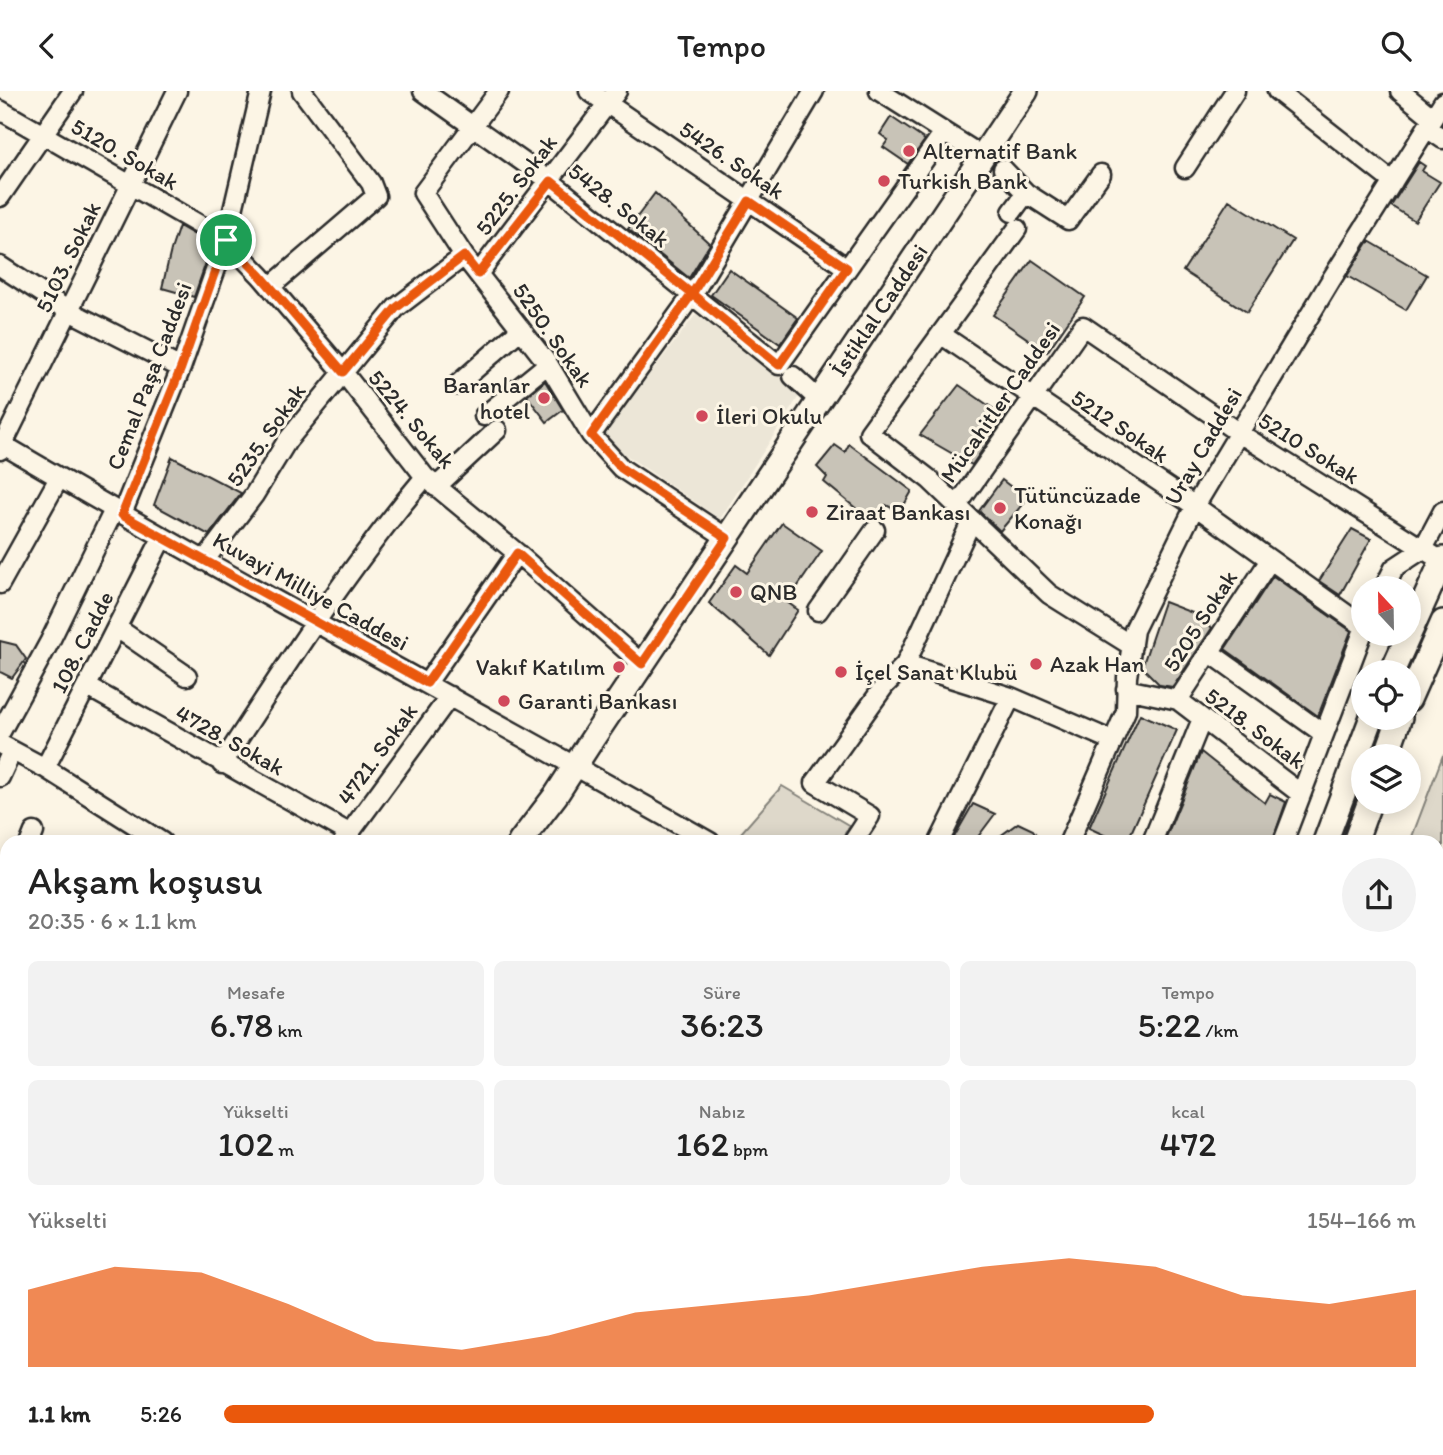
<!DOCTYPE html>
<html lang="tr">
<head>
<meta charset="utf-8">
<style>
  :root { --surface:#fff; --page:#f2f2f2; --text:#222; --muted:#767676; --accent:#ea580c }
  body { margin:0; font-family:Itim,sans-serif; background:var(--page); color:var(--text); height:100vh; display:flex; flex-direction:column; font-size:26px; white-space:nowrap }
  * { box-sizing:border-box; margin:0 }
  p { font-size:23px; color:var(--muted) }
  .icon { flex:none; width:38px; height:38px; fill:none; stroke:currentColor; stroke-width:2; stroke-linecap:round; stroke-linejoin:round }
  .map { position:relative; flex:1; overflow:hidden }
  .side { position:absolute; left:0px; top:744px; width:1444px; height:621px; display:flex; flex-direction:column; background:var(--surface); border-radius:21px 21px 0 0; box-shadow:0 4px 18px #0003 }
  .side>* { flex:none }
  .needle { width:46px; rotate:338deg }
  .fabs { position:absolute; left:1351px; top:485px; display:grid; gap:14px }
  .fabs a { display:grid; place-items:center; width:70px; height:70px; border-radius:50%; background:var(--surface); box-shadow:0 4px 18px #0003; font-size:35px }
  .pin { position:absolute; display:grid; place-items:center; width:60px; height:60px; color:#fff; margin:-30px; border:4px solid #fff; border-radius:50%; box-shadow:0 2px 7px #0007 }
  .round { display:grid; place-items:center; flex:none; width:74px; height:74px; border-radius:37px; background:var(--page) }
  .head { display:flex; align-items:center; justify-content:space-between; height:119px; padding:0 28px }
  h1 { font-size:38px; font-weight:600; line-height:52px }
  .figures { display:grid; grid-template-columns:repeat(3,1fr); gap:10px; height:119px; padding:7px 28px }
  .figures div { display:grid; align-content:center; border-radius:10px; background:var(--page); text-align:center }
  .figures b { font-size:35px; font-weight:600 }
  .figures small { font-size:19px; font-weight:400 }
  .figures p { font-size:19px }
  .chart { height:196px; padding:14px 28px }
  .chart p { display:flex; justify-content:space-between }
  .chart svg { width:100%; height:126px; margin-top:7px; fill:var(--accent); opacity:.7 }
  ul { padding:0 28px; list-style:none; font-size:23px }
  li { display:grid; grid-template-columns:112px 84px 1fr; align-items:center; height:52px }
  li i { height:18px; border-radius:9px; background:var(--accent) }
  header { display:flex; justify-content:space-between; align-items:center; height:91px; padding:0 28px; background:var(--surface); font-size:32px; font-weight:600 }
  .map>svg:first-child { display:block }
  .built { fill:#ece6d7 }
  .green { fill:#ded8ca; stroke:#84827a; stroke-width:2 }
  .building { fill:#c8c3b7; stroke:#2b2b2b; stroke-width:2 }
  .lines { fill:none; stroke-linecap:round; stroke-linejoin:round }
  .minor-casing { stroke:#2b2b2b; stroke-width:23 }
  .major-casing { stroke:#2b2b2b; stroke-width:28 }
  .minor { stroke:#fcf5e5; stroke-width:18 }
  .major { stroke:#fcf5e5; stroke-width:23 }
  .route-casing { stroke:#fff; stroke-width:14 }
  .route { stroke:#ea580c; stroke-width:9 }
  .poi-dot { fill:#d1495b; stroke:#fcf5e5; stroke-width:2.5 }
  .labels { text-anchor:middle; stroke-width:6; stroke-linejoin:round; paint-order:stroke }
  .poi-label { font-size:23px; fill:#2b2b2b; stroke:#fcf5e5; text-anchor:start }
  .street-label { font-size:23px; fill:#2b2b2b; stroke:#fcf5e5 }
</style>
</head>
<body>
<header><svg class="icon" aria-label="back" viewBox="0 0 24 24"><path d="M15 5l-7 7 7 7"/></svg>Tempo<svg class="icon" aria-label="search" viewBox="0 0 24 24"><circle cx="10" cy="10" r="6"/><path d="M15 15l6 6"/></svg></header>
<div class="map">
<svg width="1443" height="1364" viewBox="0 0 1443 1364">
  <rect width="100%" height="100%" fill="#fcf5e5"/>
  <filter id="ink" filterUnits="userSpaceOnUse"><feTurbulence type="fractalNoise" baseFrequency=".0143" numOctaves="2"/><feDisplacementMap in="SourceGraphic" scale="14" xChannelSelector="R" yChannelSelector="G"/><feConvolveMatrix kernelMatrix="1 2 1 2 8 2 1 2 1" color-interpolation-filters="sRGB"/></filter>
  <g filter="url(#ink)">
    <path class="built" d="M696,223L801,302L720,428L601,347Z
      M212,1358H325L347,1364H210Z"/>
    <path class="green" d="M1443,664V1364H1107L1110,1358H1437V751H1410Z
      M782,695L850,735L839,751L734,750Z"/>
    <path class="building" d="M891,26L925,49L908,73L883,56L888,49L880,43Z
      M1419,71L1425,75L1422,80L1440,91L1415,130L1391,115Z
      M655,102L710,153L689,187L628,138Z
      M1229,109L1293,149L1247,221L1183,180Z
      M179,135L212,154L194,206L162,197L171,159Z
      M1369,150L1427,184L1406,219L1347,185Z
      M1032,169L1085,206L1047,261L993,224Z
      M729,178L798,227L780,253L711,204Z
      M545,290L563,319L547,331L527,305Z
      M959,294L1005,326L972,374L920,344Z
      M849,353L912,400L900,421L886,414L876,428L870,429L824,391L827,386L817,376L835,354L845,361Z
      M172,366L241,402L209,444L154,414Z
      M1002,389L1027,408L1000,440L979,420Z
      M782,432L822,460L787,511L798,519L769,564L709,512L736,474L747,482Z
      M1352,438L1371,448L1340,504L1319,490Z
      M1273,485L1351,540L1318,625L1225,558Z
      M1164,511L1203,526L1212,537L1173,596L1160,594L1142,576Z
      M0,550L16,554L26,568L12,587L0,581Z
      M1140,623L1177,639L1127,751H1119L1089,737Z
      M1201,661L1265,712L1270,703L1286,711L1272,751H1164Z
      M973,713L995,723L974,751H957L953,748Z
      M1018,732L1033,739L1041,751H992Z"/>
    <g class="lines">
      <defs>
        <path id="minor" d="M423,0L550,90L779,274L944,41
          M499,0L423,102L464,165L548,273L591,344L621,377L727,447
          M589,0L847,177
          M879,0L982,65
          M1277,0L1393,91
          M1400,0L1433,27
          M0,19L226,149L261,185L343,281L425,386L517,462L642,573
          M1427,37L1443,48
          M1185,77L1235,0
          M1003,78L1026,102
          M0,106L73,0
          M1012,121L1026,102L1068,129L1101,83
          M1017,138L869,342L929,388L1049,503L1132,555
          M0,175L69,220L181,277
          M478,183L617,0
          M270,196L376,105L371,92L302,0
          M942,244L1195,415L1363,535
          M793,285L819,309
          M457,294L521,238
          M484,325L548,273
          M591,344L693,203L814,0
          M0,352C234,490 474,617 710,751
          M0,359L177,0
          M436,396L497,339
          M957,415L1083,235L1239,342L1442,470
          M122,423L181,277L226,149L261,0
          M204,470L254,404L287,350L396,217L464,165
          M0,493L59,387
          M1384,497L1394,477L1423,458L1443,420
          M818,520L875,439
          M117,537L187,585
          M1209,561L1324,643
          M906,573L1011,606L1113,650
          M427,592L517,462
          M88,596L349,742
          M1126,598L1178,609L1301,703
          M1178,609L1270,469
          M0,642L50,550L114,419
          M0,653L45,677L162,751
          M222,673C286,574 349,476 425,386
          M45,677L162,447
          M0,686L12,660
          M30,751L34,741
          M343,751L450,605
          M853,751L870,725L815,692L885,594L905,574L972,429
          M939,751L1011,606
          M1069,751L1126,620L1127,586L1134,539L1195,415L1331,189L1443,11
          M1152,751L1202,628
          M1283,751L1363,541
          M7,805V807
          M0,883L7,868
          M0,1010L7,1015
          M3,1194L7,1184
          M0,1296L7,1280
          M746,1358L766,1364
          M943,1358L956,1364
          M551,1364L552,1358"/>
        <path id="major" d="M1392,581L1443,468
          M1409,608L1443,531
          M1386,665L1400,626
          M520,751L556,704L593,647L1026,0
          M1325,751L1372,626
          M1355,751L1370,710
          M189,1364L192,1358
          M1061,1364L1064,1358
          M1097,1364L1100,1358"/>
      </defs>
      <use href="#minor" class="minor-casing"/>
      <use href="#major" class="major-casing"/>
      <use href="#minor" class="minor"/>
      <use href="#major" class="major"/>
    </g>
  </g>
  <g class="lines" filter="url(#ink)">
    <defs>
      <path id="route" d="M226,149L181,277L122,424L427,592L517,462L642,573L727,447L621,377L591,344L692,203L779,274L847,177L749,110L692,203L551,90L478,183L464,165L396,217L343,281L261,185L226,149"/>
    </defs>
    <use href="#route" class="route-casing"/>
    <use href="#route" class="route"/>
  </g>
  <g class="poi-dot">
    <circle cx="909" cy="60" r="7"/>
    <circle cx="884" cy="90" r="7"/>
    <circle cx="544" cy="307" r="7"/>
    <circle cx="702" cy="325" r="7"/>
    <circle cx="1000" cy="417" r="7"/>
    <circle cx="812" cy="421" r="7"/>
    <circle cx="736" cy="501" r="7"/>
    <circle cx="1036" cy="573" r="7"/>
    <circle cx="619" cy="576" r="7"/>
    <circle cx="841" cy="581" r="7"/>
    <circle cx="504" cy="610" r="7"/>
  </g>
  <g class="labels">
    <g class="poi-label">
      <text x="923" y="68">Alternatif Bank</text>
      <text x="898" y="98">Turkish Bank</text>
      <text x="530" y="302" text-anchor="end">Baranlar<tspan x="530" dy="26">hotel</tspan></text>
      <text x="716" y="333">İleri Okulu</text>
      <text x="1014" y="412">Tütüncüzade<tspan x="1014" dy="26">Konağı</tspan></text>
      <text x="826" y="429">Ziraat Bankası</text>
      <text x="750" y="509">QNB</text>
      <text x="1050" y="581">Azak Han</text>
      <text x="605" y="584" text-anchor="end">Vakıf Katılım</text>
      <text x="855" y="589">İçel Sanat Klubü</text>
      <text x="518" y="618">Garanti Bankası</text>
    </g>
    <g class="street-label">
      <text transform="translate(125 63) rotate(30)" y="8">5120. Sokak</text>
      <text transform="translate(732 69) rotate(34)" y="8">5426. Sokak</text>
      <text transform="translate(516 94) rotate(-53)" y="8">5225. Sokak</text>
      <text transform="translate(619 114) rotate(38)" y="8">5428. Sokak</text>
      <text transform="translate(68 166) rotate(-64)" y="8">5103. Sokak</text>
      <text transform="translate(879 219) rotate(-56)" y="8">İstiklal Caddesi</text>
      <text transform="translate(553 244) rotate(55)" y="8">5250. Sokak</text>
      <text transform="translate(149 285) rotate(-69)" y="8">Cemal Paşa Caddesi</text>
      <text transform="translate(1000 311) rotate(-55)" y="8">Mücahitler Caddesi</text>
      <text transform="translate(412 328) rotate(50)" y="8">5224. Sokak</text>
      <text transform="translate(1120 335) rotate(34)" y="8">5212 Sokak</text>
      <text transform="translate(266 344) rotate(-55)" y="8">5235. Sokak</text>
      <text transform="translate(1203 355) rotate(-60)" y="8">Uray Caddesi</text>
      <text transform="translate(1309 357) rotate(32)" y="8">5210 Sokak</text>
      <text transform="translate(311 500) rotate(29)" y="8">Kuvayi Milliye Caddesi</text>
      <text transform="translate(1200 530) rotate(-57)" y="8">5205 Sokak</text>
      <text transform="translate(82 551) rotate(-63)" y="8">108. Cadde</text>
      <text transform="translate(1255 637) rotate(37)" y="8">5218. Sokak</text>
      <text transform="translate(230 649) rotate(29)" y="8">4728. Sokak</text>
      <text transform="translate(377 663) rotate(-54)" y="8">4721. Sokak</text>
    </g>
  </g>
</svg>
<div class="fabs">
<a><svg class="needle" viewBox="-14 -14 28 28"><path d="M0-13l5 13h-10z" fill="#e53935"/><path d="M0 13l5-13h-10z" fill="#767676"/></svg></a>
<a><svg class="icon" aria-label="locate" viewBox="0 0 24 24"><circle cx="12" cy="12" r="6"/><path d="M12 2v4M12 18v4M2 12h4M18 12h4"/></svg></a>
<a><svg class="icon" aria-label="layers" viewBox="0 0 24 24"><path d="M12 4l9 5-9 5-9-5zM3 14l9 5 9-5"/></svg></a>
</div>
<div class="pin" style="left:226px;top:149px;background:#1e9e55"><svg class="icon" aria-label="arrive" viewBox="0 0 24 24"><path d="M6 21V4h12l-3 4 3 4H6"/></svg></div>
<section class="side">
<div class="head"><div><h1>Akşam koşusu</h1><p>20:35 · 6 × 1.1 km</p></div><a class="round"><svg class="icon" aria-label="share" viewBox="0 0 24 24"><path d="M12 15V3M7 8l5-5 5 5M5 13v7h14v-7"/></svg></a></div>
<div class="figures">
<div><p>Mesafe</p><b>6.78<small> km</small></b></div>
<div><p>Süre</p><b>36:23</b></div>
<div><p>Tempo</p><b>5:22<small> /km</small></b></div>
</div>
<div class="figures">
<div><p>Yükselti</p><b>102<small> m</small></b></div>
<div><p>Nabız</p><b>162<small> bpm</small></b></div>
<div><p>kcal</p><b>472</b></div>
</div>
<div class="chart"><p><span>Yükselti</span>154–166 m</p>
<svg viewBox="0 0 160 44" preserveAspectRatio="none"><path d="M0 44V17L10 9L20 11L30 22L40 35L50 38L60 33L70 25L80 22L90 19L100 14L110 9L120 6L130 9L140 19L150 22L160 17V44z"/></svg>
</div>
<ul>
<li><b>1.1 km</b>5:26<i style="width:78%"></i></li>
</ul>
</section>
</div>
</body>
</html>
